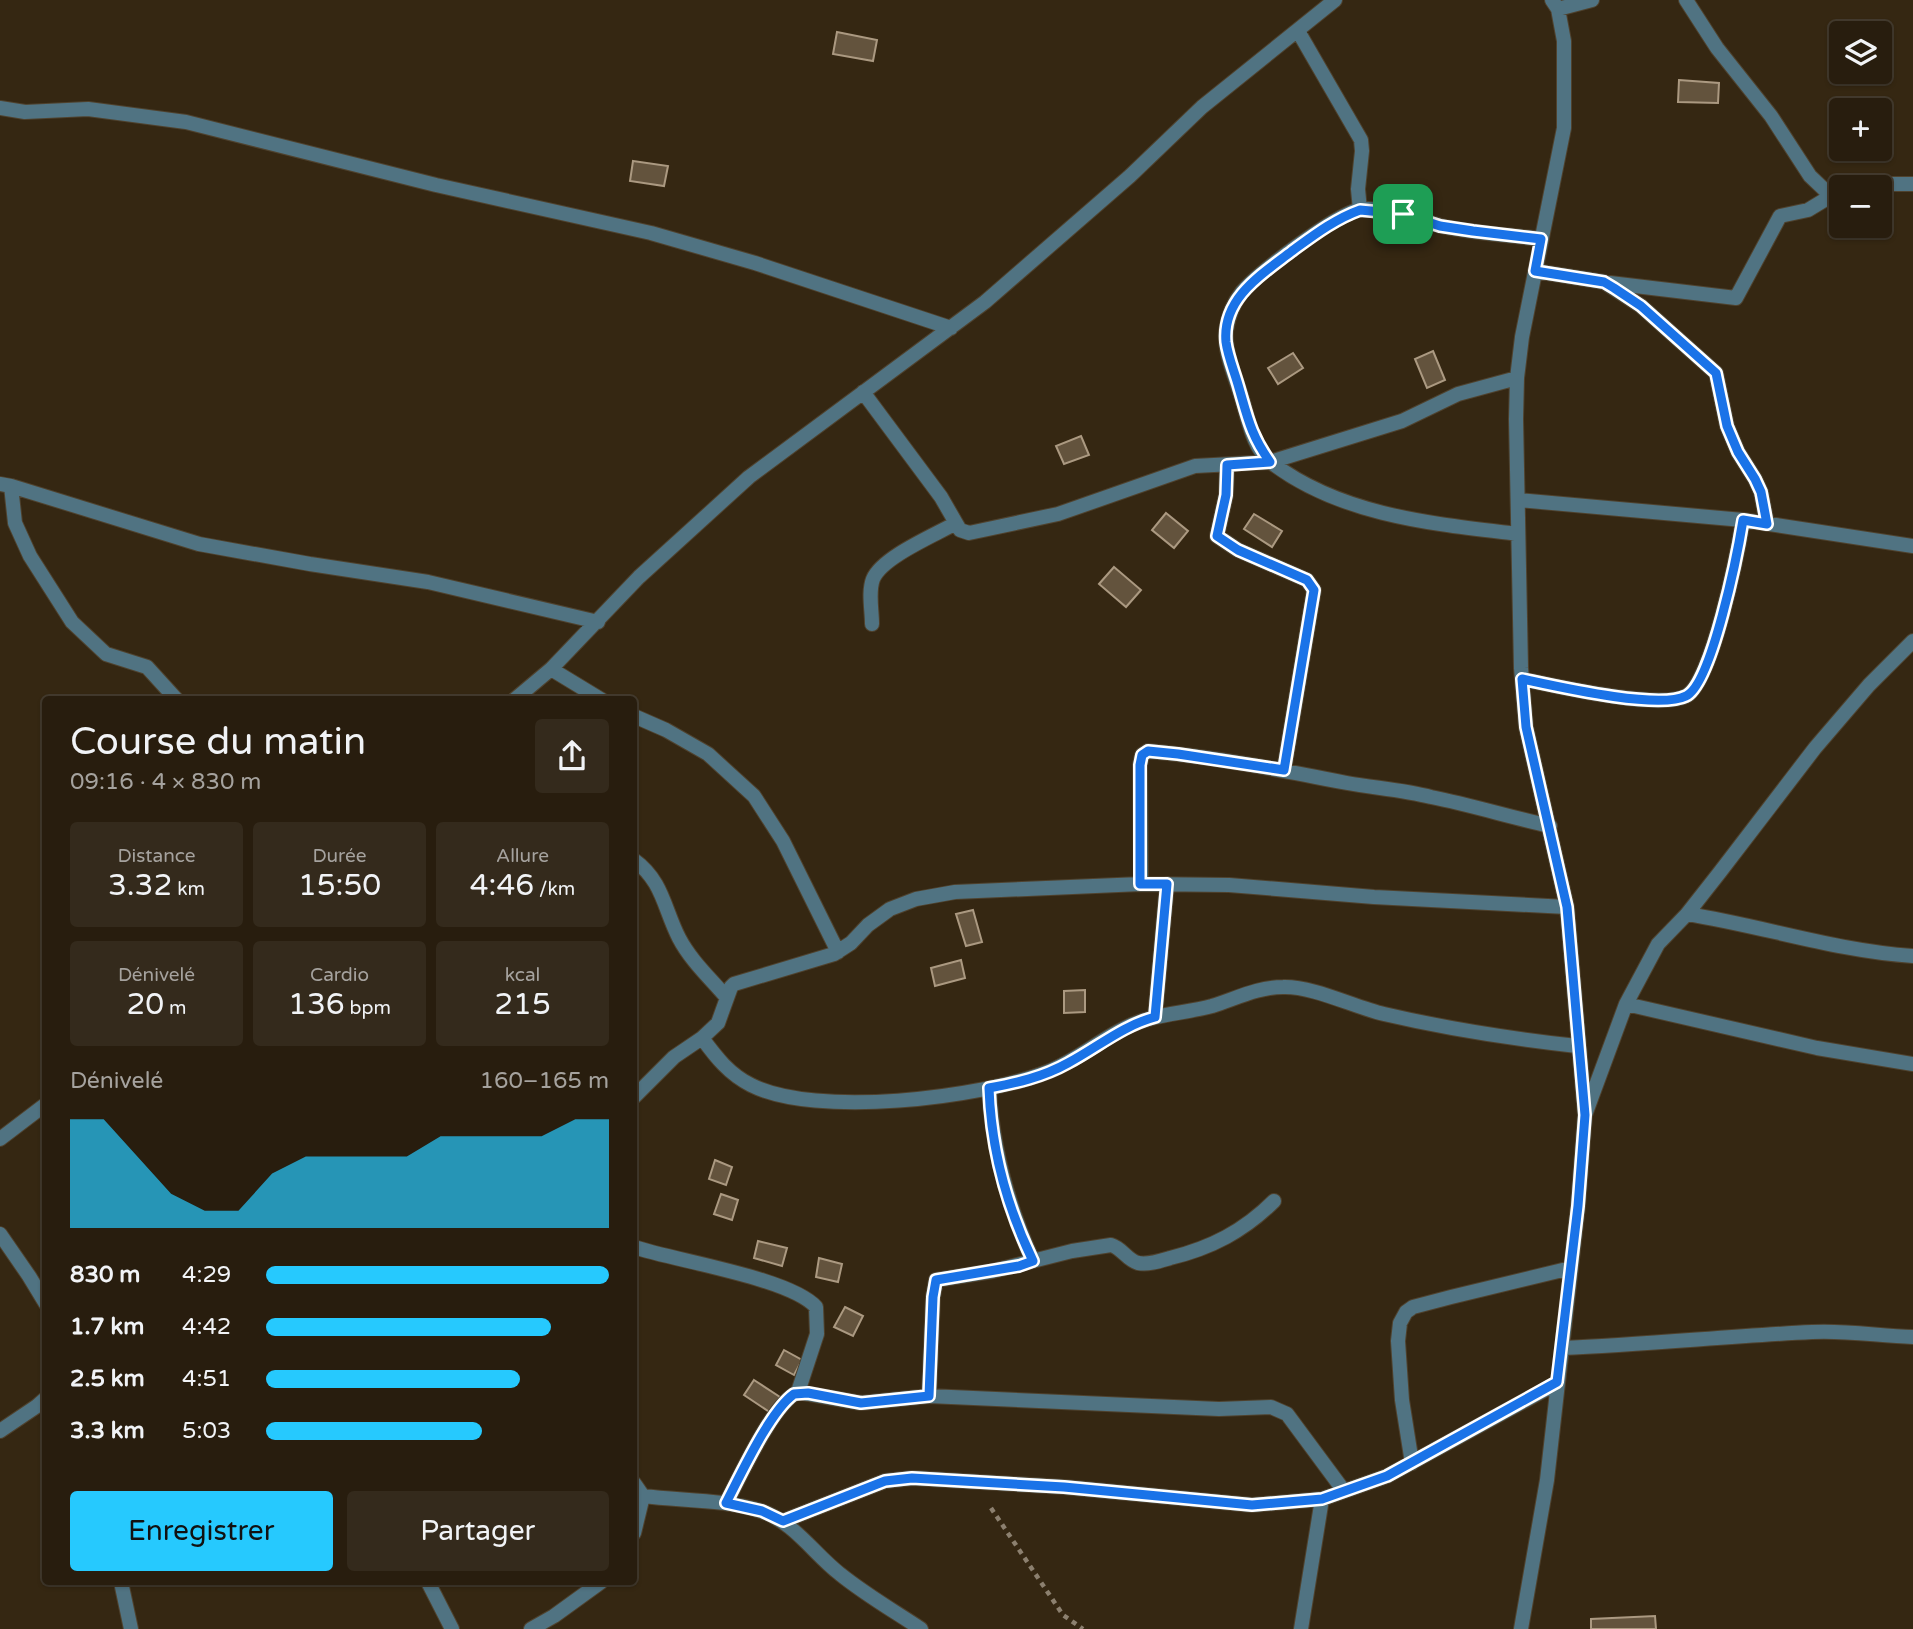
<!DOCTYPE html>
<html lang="fr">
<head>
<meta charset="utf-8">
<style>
  :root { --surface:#281d0e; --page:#342a1c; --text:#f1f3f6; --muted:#a5a29e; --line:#443b2e; --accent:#26c9fe }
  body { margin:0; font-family:"Varela Round",sans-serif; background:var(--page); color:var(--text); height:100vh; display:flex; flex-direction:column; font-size:26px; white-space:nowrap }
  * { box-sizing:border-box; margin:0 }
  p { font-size:23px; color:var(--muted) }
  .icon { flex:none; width:38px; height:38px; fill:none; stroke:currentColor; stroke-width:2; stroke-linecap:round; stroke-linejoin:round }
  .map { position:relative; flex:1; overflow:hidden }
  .drawer { position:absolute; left:42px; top:696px; width:595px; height:889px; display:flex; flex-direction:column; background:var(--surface); border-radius:7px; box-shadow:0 2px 5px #0004,0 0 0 2px var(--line) }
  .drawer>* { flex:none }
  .controls { position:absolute; left:1829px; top:21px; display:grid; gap:14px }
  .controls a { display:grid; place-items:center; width:63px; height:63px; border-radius:7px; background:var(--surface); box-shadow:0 2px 5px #0004,0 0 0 2px var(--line); font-size:35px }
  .pin { position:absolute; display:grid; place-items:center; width:60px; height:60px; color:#fff; margin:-30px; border-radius:14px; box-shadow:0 4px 10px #0006 }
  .round { display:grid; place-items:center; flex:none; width:74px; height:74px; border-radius:7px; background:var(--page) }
  .summary { display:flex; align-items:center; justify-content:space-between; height:119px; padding:0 28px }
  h1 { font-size:38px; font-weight:600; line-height:52px }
  .metrics { display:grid; grid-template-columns:repeat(3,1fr); gap:10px; height:119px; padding:7px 28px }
  .metrics div { display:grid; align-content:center; border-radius:7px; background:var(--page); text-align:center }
  .metrics b { font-size:30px; font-weight:600 }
  .metrics small { font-size:19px; font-weight:400 }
  .metrics p { font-size:19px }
  .chart { height:196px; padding:14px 28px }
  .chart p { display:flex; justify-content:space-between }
  .chart svg { width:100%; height:126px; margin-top:7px; fill:var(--accent); opacity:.7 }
  .button { display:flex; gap:14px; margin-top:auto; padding:14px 28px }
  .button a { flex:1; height:80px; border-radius:7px; background:var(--accent); color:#111; font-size:28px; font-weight:600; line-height:80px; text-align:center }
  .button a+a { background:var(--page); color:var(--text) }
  ul { padding:0 28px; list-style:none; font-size:23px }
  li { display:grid; grid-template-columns:112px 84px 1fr; align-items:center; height:52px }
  li i { height:18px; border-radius:9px; background:var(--accent) }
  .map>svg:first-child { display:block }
  .building { fill:#63533d; stroke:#ab9981; stroke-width:2 }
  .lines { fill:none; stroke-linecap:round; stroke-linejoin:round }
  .street-casing { stroke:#4f422e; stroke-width:16 }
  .path { stroke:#8c806f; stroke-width:4.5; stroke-dasharray:5 5; stroke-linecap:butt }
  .street { stroke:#507382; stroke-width:14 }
  .route-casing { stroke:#fff; stroke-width:14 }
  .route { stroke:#1a73e8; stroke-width:9 }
</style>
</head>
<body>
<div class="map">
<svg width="1913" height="1629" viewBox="0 0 1913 1629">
  <rect width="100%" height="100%" fill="#352712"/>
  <path class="building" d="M837,32L877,40L873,61L833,54Z
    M1679,80L1719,83L1718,103L1678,102Z
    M633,161L668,166L664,186L630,181Z
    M1433,351L1445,380L1427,388L1415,359Z
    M1293,353L1303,368L1278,384L1268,368Z
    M1081,436L1089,455L1064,464L1056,446Z
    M1166,513L1188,531L1174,548L1152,530Z
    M1254,514L1282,531L1272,547L1244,529Z
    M1114,567L1141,590L1126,607L1099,584Z
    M973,910L982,942L966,946L956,914Z
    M961,960L965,978L935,986L931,968Z
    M1085,990V1012L1064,1013V991Z
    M715,1160L732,1167L726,1185L709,1179Z
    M721,1194L738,1200L732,1220L714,1214Z
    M758,1241L787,1248L782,1266L754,1258Z
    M819,1258L842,1264L838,1282L816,1277Z
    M845,1307L863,1316L853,1336L834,1327Z
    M784,1350L802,1360L794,1375L776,1365Z
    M754,1380L780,1397L771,1413L744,1395Z
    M1655,1616L1656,1629H1591V1619Z"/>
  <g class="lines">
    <defs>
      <path id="street" d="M1552,0L1558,9L1564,41V128L1522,337L1517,378L1516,419L1521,668L1526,727L1567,907L1585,1115
        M1686,0L1717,48L1771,116L1810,176L1830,195
        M1558,9L1592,0
        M1298,31L1361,140L1362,151L1358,189L1360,210
        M0,108L25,112L88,109L186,122L436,185L651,233L755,263L951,328
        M1846,187L1865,184H1913
        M1535,271L1604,282L1641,306L1716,373L1727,426L1738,452L1755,479L1761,492L1767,524
        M1610,283L1736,298L1780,216L1808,210L1841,190
        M863,392L941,497L960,530L969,533L1058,514L1195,466L1270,462L1402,421L1458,394L1517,378
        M1227,465L1226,495L1217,536L1238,550L1307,580L1314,590L1284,770
        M0,484L11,486L15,523L30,556L72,622L106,654L147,667L177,700
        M11,486L199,544L310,564L428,582L598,622
        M1518,500L1743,520L1913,546
        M1518,534C1435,524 1342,516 1272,463C1254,450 1249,423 1243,402C1237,380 1224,354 1226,331C1228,317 1234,302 1242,292C1259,272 1334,216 1358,210C1382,205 1418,220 1441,226C1473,233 1508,235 1541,239
        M872,624C872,610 868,592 873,579C882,557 935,535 956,523
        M551,669L602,700
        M1522,679C1555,686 1659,710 1686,696C1712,683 1738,551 1743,520
        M514,700L551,669L639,577L749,477L985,302L1130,176L1202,107L1335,0
        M634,716L666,730L708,754L754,796L783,841L838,952
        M634,860C663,881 664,909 679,938C691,961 711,979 727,998
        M1141,884L1140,765L1142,755L1148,751C1215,757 1281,770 1347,783C1375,788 1404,790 1431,797C1471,805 1510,817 1550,826
        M1687,914C1763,926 1836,951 1913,956
        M1626,1004L1817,1048L1913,1064
        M1155,1017L1167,884
        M702,1038C716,1057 729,1074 751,1085C816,1118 980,1098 1047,1072C1076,1061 1098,1041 1125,1028C1152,1014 1182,1014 1212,1006C1235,999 1258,987 1283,987C1313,986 1354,1007 1384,1014C1448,1029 1513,1039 1577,1046
        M989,1088C992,1148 1008,1206 1033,1261
        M634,1097L674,1057L702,1038L718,1023L731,987L734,984L834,954L851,943L868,925L890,909L916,899L955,892L1141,884L1229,885L1374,897L1567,907
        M0,1139L46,1104
        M0,1234L29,1276L46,1304
        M634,1247C676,1261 790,1278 816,1307L817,1334L798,1392
        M1562,1348C1645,1345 1728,1336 1812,1332C1846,1330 1879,1336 1913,1337
        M929,1396L933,1297L936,1280L993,1271L1072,1251L1111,1245C1122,1248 1127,1260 1138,1263C1149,1265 1160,1261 1170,1258C1211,1248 1244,1231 1274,1201
        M0,1431L37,1406L46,1398
        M1412,1463L1402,1400L1398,1341L1400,1323L1406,1312L1413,1307L1451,1297L1571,1268
        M634,1483L643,1496C682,1501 723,1499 761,1511C794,1522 814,1554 840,1574C866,1595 894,1611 921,1629
        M726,1503C740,1477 773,1403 798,1392L861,1403L929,1396L1219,1409L1271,1407L1287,1414L1344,1491
        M783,1521L885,1481L913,1478L1064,1487L1252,1505L1322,1499L1387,1476L1557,1383
        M634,1533L643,1496
        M121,1582L131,1629
        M428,1582L452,1629
        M531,1629L554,1616L601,1582
        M1301,1629L1322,1499
        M1521,1629L1547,1480L1578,1206L1585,1115L1626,1004L1658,944L1687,914L1720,872L1815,748L1869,685L1913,641"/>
    </defs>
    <use href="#street" class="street-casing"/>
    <path class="path" d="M991,1508L1063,1615L1083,1629"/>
    <use href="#street" class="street"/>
  </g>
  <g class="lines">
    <defs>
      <path id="route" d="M1360,210L1403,214L1440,226L1473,231L1541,239L1535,271L1604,282L1614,288L1641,306L1716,373L1727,426L1738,452L1755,479L1761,492L1767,524L1743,520C1738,551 1712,684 1686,696C1658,710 1555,686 1522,679L1526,727L1567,907L1585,1115L1578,1206L1557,1382L1387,1476L1322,1499L1252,1505L1064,1487L912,1478L885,1481L783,1521L762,1511L726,1503C741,1474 770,1411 794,1394L808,1393L861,1403L929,1396L933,1297L936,1280L1019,1266L1033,1261C1007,1207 991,1147 989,1088C1016,1083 1043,1077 1068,1063C1098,1047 1122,1026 1155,1017L1167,884H1140V765L1142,755L1148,751L1178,754L1284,770L1314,590L1307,580L1238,550L1217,536L1226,495L1227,465L1270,462C1251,435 1248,419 1239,388C1235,373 1228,357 1226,342C1222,298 1262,274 1292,251C1314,235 1335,219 1360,210Z"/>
    </defs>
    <use href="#route" class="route-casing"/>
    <use href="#route" class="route"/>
  </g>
</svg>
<div class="controls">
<a><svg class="icon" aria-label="layers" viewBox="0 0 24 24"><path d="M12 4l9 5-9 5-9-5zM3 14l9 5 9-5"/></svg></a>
<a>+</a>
<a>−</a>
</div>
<div class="pin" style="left:1403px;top:214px;background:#1e9e55"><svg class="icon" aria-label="arrive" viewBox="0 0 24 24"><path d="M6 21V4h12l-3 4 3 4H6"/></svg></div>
<section class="drawer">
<div class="summary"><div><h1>Course du matin</h1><p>09:16 · 4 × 830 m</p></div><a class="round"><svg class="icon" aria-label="share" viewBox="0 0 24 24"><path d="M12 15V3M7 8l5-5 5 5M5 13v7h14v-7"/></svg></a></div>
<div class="metrics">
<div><p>Distance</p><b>3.32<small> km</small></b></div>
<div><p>Durée</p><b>15:50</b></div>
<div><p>Allure</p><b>4:46<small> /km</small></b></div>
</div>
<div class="metrics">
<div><p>Dénivelé</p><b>20<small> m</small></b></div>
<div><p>Cardio</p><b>136<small> bpm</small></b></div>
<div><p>kcal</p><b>215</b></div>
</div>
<div class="chart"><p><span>Dénivelé</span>160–165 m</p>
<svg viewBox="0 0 160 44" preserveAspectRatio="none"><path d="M0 44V6L10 6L20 19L30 32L40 38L50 38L60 25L70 19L80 19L90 19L100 19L110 12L120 12L130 12L140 12L150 6L160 6V44z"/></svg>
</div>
<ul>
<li><b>830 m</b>4:29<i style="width:100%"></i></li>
<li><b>1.7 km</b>4:42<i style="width:83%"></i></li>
<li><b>2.5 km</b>4:51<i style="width:74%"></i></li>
<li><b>3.3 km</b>5:03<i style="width:63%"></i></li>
</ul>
<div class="button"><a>Enregistrer</a><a>Partager</a></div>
</section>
</div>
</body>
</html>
